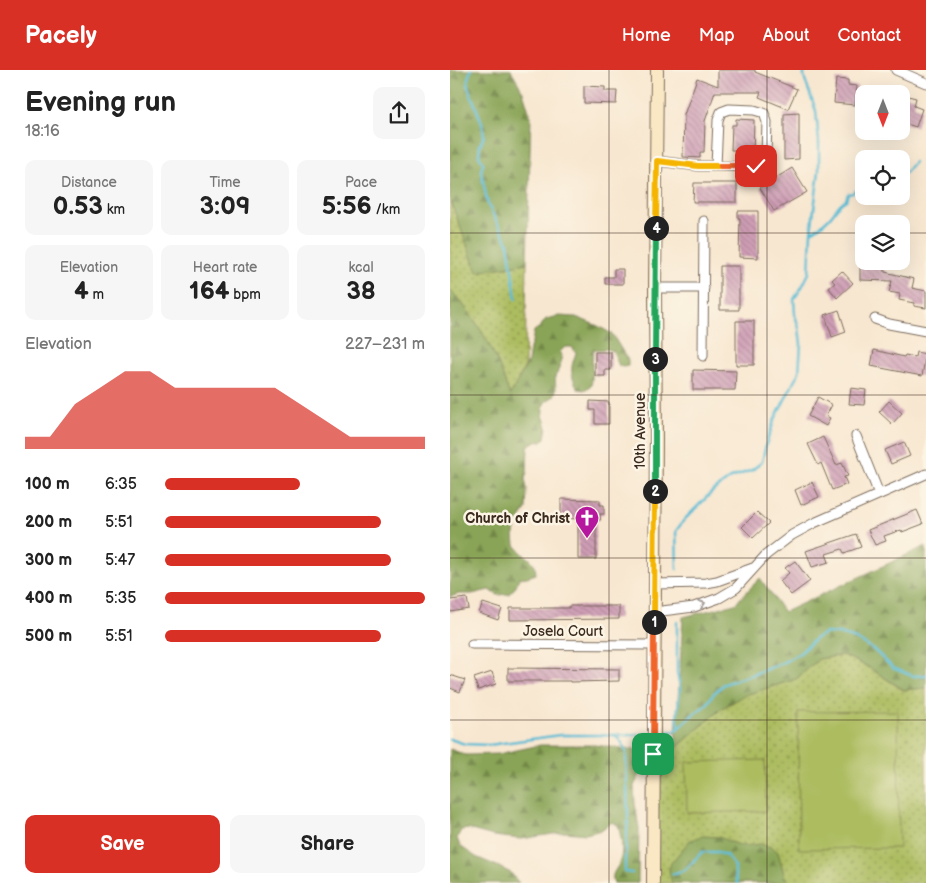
<!DOCTYPE html>
<html lang="en">
<head>
<meta charset="utf-8">
<style>
  :root { --surface:#fff; --page:#f6f6f6; --text:#222; --muted:#767676; --accent:#d93025 }
  body { margin:0; font-family:"Balsamiq Sans",sans-serif; background:var(--page); color:var(--text); height:100vh; display:flex; flex-direction:column; font-size:19px; white-space:nowrap }
  * { box-sizing:border-box; margin:0 }
  p { font-size:16px; color:var(--muted) }
  .icon { flex:none; width:28px; height:28px; fill:none; stroke:currentColor; stroke-width:2; stroke-linecap:round; stroke-linejoin:round }
  .map { position:relative; flex:1; overflow:hidden }
  .drawer { display:flex; flex-direction:column; background:var(--surface); width:450px }
  .drawer>* { flex:none }
  .needle { width:32px; rotate:180deg }
  .tools { position:absolute; left:405px; top:15px; display:grid; gap:10px }
  .tools a { display:grid; place-items:center; width:55px; height:55px; border-radius:10px; background:var(--surface); box-shadow:0 5px 20px #0002; font-size:25px }
  .pin { position:absolute; display:grid; place-items:center; width:42px; height:42px; color:#fff; margin:-21px; border-radius:10px; box-shadow:0 2px 8px #0006 }
  .km { position:absolute; width:25px; height:25px; margin:-12px; border-radius:50%; background:#222; color:#fff; font-size:14px; line-height:25px; text-align:center }
  .round { display:grid; place-items:center; flex:none; width:52px; height:52px; border-radius:10px; background:var(--page) }
  .headline { display:flex; align-items:center; justify-content:space-between; height:85px; padding:0 25px }
  h1 { font-size:28px; font-weight:700; line-height:38px }
  .stats { display:grid; grid-template-columns:repeat(3,1fr); gap:8px; height:85px; padding:5px 25px }
  .stats div { display:grid; align-content:center; border-radius:10px; background:var(--page); text-align:center }
  .stats b { font-size:25px; font-weight:700 }
  .stats small { font-size:14px; font-weight:400 }
  .stats p { font-size:14px }
  .chart { height:140px; padding:10px 25px }
  .chart p { display:flex; justify-content:space-between }
  .chart svg { width:100%; height:90px; margin-top:5px; fill:var(--accent); opacity:.7 }
  .cta { display:flex; gap:10px; margin-top:auto; padding:10px 25px }
  .cta a { flex:1; height:58px; border-radius:10px; background:var(--accent); color:#fff; font-size:20px; font-weight:700; line-height:58px; text-align:center }
  .cta a+a { background:var(--page); color:var(--text) }
  ul { padding:0 25px; list-style:none; font-size:16px }
  li { display:grid; grid-template-columns:80px 60px 1fr; align-items:center; height:38px }
  li i { height:12px; border-radius:6px; background:var(--accent) }
  header { display:flex; align-items:center; gap:30px; box-sizing:border-box; height:70px; padding:0 25px; background:var(--accent); color:#fff }
  header strong { font-size:24px }
  nav { display:flex; gap:28px; margin-inline-start:auto; font-size:18px }
  main { display:flex; flex:1; min-height:0 }
  .map>svg:first-child { display:block }
  .grass { fill:url(#grass-dots); stroke:#74733e }
  .forest { fill:url(#forest-firs); stroke:#62673a }
  .garden { fill:#acbc5f; stroke:#74733e }
  .lines { fill:none; stroke-linecap:round; stroke-linejoin:round }
  .stream { stroke:#57bcd5; stroke-width:2.5 }
  .building { fill:url(#building-back-hatch) }
  .street-casing { stroke:#7d6c5c; stroke-width:11 }
  .secondary-casing { stroke:#7d6c5c; stroke-width:14 }
  .street { stroke:#fff; stroke-width:9 }
  .secondary { stroke:#fae7c3; stroke-width:12 }
  .oneway { stroke:#a79f9a }
  .split-1-casing { stroke:#fff; stroke-width:10 }
  .split-2-casing { stroke:#fff; stroke-width:10 }
  .split-3-casing { stroke:#fff; stroke-width:10 }
  .split-4-casing { stroke:#fff; stroke-width:10 }
  .split-5-casing { stroke:#fff; stroke-width:10 }
  .split-6-casing { stroke:#fff; stroke-width:10 }
  .split-1 { stroke:#f0652b; stroke-width:6 }
  .split-2 { stroke:#f5b400; stroke-width:6 }
  .split-3 { stroke:#22a559; stroke-width:6 }
  .split-4 { stroke:#22a559; stroke-width:6 }
  .split-5 { stroke:#f5b400; stroke-width:6 }
  .split-6 { stroke:#f0652b; stroke-width:6 }
  .grid { fill:none; stroke:#3b2a1e; stroke-width:1; stroke-opacity:0.55 }
  .labels { text-anchor:middle; stroke-width:5; stroke-linejoin:round; paint-order:stroke }
  .street-label { font-size:14px; fill:#3b2a1e; stroke:#fcf5e5 }
  .poi-label { font-size:14px; font-weight:bold; fill:#3b2a1e; stroke:#fcf5e5; text-anchor:end }
</style>
</head>
<body>
<header>
<strong>Pacely</strong>
<nav><a>Home</a><a>Map</a><a>About</a><a>Contact</a></nav>
</header>
<main>
<section class="drawer">
<div class="headline"><div><h1>Evening run</h1><p>18:16</p></div><a class="round"><svg class="icon" aria-label="share" viewBox="0 0 24 24"><path d="M12 15V3M7 8l5-5 5 5M5 13v7h14v-7"/></svg></a></div>
<div class="stats">
<div><p>Distance</p><b>0.53<small> km</small></b></div>
<div><p>Time</p><b>3:09</b></div>
<div><p>Pace</p><b>5:56<small> /km</small></b></div>
</div>
<div class="stats">
<div><p>Elevation</p><b>4<small> m</small></b></div>
<div><p>Heart rate</p><b>164<small> bpm</small></b></div>
<div><p>kcal</p><b>38</b></div>
</div>
<div class="chart"><p><span>Elevation</span>227–231 m</p>
<svg viewBox="0 0 160 44" preserveAspectRatio="none"><path d="M0 44V38L10 38L20 22L30 14L40 6L50 6L60 14L70 14L80 14L90 14L100 14L110 22L120 30L130 38L140 38L150 38L160 38V44z"/></svg>
</div>
<ul>
<li><b>100 m</b>6:35<i style="width:52%"></i></li>
<li><b>200 m</b>5:51<i style="width:83%"></i></li>
<li><b>300 m</b>5:47<i style="width:87%"></i></li>
<li><b>400 m</b>5:35<i style="width:100%"></i></li>
<li><b>500 m</b>5:51<i style="width:83%"></i></li>
</ul>
<div class="cta"><a>Save</a><a>Share</a></div>
</section>
<div class="map">
<svg width="476" height="813" viewBox="0 0 476 813">
  <defs>
    <pattern id="grass-dots" width="8" height="8" patternUnits="userSpaceOnUse" patternTransform="scale(1.25)"><rect width="8" height="8" fill="#acbc5f"/><path d="M2 2h.1M6 6h.1" fill="none" stroke="#8d994e" stroke-width="1.8" stroke-linecap="round"/></pattern>
    <pattern id="forest-firs" width="22" height="20" patternUnits="userSpaceOnUse" patternTransform="scale(1.25)"><rect width="22" height="20" fill="#89a456"/><path d="M5 1l3.5 6h-7zM16 11l3.5 6h-7z" fill="#718647"/></pattern>
    <pattern id="building-back-hatch" width="6" height="6" patternUnits="userSpaceOnUse" patternTransform="scale(1.25)"><rect width="6" height="6" fill="#cf9eb6"/><path d="M-1 5l2 2M0 0l6 6M5-1l2 2" fill="none" stroke="#a98193"/></pattern>
  </defs>
  <rect width="100%" height="100%" fill="#fcf5e5"/>
  <filter id="ink" filterUnits="userSpaceOnUse"><feTurbulence type="fractalNoise" baseFrequency=".02" numOctaves="2"/><feDisplacementMap in="SourceGraphic" scale="10" xChannelSelector="R" yChannelSelector="G"/><feConvolveMatrix kernelMatrix="1 2 1 2 8 2 1 2 1" color-interpolation-filters="sRGB"/></filter>
  <filter id="wash" filterUnits="userSpaceOnUse"><feTurbulence type="fractalNoise" baseFrequency=".0096" numOctaves="4" result="noise"/><feDisplacementMap in="SourceGraphic" scale="20" xChannelSelector="R" yChannelSelector="G"/><feGaussianBlur stdDeviation="1.12" result="paint"/><feColorMatrix in="noise" values="0 0 0 0 0 0 0 0 0 0 0 0 0 0 0 0 0 1.4 0 .05"/><feComposite in="paint" operator="in"/></filter>
  <g filter="url(#wash)">
    <rect width="100%" height="100%" fill="#f8e7d0"/>
    <path class="grass" d="M0,129L27,202L77,193L75,296L60,326C46,289 30,251 2,222H0Z
      M393,585L418,597L453,620L476,618V813H203V684L225,679L272,638L295,625L346,609L369,589Z"/>
    <path class="forest" d="M0,0H61L73,22L81,48L77,193L27,202L0,129Z
      M0,222H2C21,242 38,269 49,295C53,305 56,316 60,325L78,292L80,278L82,272L84,261L90,257L96,249L109,246L126,247L148,256L162,264L178,290V296L173,297L169,296L163,281L156,279L144,280C140,291 144,304 141,316L134,320L128,319C120,303 120,299 126,283L122,277H115L110,282L112,288L107,304L105,306L106,320L104,326L95,332L93,337V345L97,357L95,368L92,371L81,373L78,377L77,402L75,409L77,419L76,440L66,454L64,464L65,475L72,483L79,488L85,495L86,504L77,507L69,508L65,518L59,524L48,525L39,520L22,524H9L0,527Z
      M476,476V618L454,620L418,597L393,585L369,589L346,609L295,625L272,638L225,679L233,547L285,534L310,508L334,542Z
      M90,675H144L187,680L189,706L184,716L185,733L189,758L188,813H164C160,802 167,801 170,791C174,780 171,767 168,755L162,752L151,760L136,764L116,762L71,769L43,766L18,759L11,760L7,768L10,776L26,787L45,795L61,803L69,813H0V679L16,685L48,684Z
      M253,766L269,767L283,773L294,776L310,774L321,777L328,782L335,807L340,813H223L221,810L219,800L221,793L240,770Z"/>
    <path class="garden" d="M448,641L449,778L349,779L348,642Z
      M315,690L316,741L237,743L236,692Z"/>
    <g class="lines">
      <path class="stream" d="M21,0L18,8V17L32,53L34,66L30,75L29,85L33,93L31,101L38,135L58,173L66,229
        M451,105L455,103L464,92
        M361,162C367,159 373,154 378,149C385,143 387,134 396,130L398,124L403,123L414,115
        M227,499L226,461L234,450L263,421L281,408L302,400L312,392L316,374L324,351L349,302L351,274L349,258L345,245L344,229L352,217L359,203L361,162L369,101V73L366,41L354,7V0
        M227,552V603L230,617L227,647L229,657
        M208,663L225,661L240,647L257,634L264,623L274,614L304,604L334,592L350,583L365,569L375,563L389,564L406,569L424,580L443,598L463,606L476,605
        M166,666L171,671L176,681L178,749L175,789V802L182,803
        M0,669L15,674L39,675L110,665H184L200,664
        M222,804L235,800L252,782H268L277,786L285,797V806L287,813"/>
    </g>
    <g id="blocks">
      <path class="building" d="M268,0H305V2L347,19L338,39L309,27L311,22H265L255,51L254,82H250V88L233,87L234,45L247,8L268,16Z
        M386,9L398,10V15L407,16L405,35L384,33Z
        M134,16L155,17V21H167L166,34L134,33Z
        M454,25L466,28L464,36L472,39L466,57L451,52V34Z
        M349,43V89L334,90V44Z
        M286,49L304,50L303,87H287V80H281L282,55H286Z
        M342,98L357,122L324,141L310,118Z
        M244,113H287V132H243Z
        M288,141H308V188L289,187L290,148H288Z
        M410,194L435,195V202L464,209L462,218L476,221V238L464,236V233L449,230L450,224L439,222L442,211L410,210Z
        M270,196H289V240H270Z
        M164,199H173V214H155V207H164Z
        M392,201L403,213L387,228L379,218L385,213L382,210Z
        M389,240L396,262L382,267L375,245Z
        M286,251H304V295H286Z
        M424,280L454,287L455,285L465,287L466,282L476,284L472,306L421,296Z
        M145,282H161V300H155V306H145Z
        M243,300L286,301L285,320H243Z
        M401,318L416,320L414,335L399,334Z
        M368,327L382,335L376,346L380,348L376,356L358,346Z
        M140,331L159,332V354H145V340H140Z
        M439,331L452,343L442,354L429,342Z
        M373,367L386,395L392,393L398,406L394,407L397,414L382,420L371,393L368,395L358,374Z
        M454,372L460,386L441,394L435,380Z
        M362,412L369,427L351,435L345,420Z
        M111,429L150,430V435H154V444H150V450H146V489H128V449L111,448Z
        M467,440L473,454L452,462L451,460L434,466L436,471L425,475L418,460Z
        M307,442L319,453L303,468L292,457Z
        M406,464L411,477L394,483L392,479L376,484L379,492L362,497L356,481Z
        M345,491L360,511L341,525L330,511L339,503L335,498Z
        M17,528L19,539L0,542V530Z
        M33,533L52,539L48,550L29,543Z
        M119,536H169V549L60,550V538H119Z
        M58,598L169,599V611L120,612V611H58Z
        M42,602L46,614L28,620L24,608Z
        M0,605L15,610L10,622L0,618Z"/>
    </g>
  </g>
  <g filter="url(#ink)">
    <use href="#blocks" fill-opacity="0" stroke="#7d6c5c" stroke-width="1"/>
    <g class="lines">
      <defs>
        <path id="street" d="M446,0L476,13
          M279,39L304,40L314,43L317,52L316,85L312,93L306,97L266,96L268,50L271,42Z
          M207,91L248,96H266
          M205,218H254
          M425,249L439,254L476,261
          M253,286L254,151
          M406,366L429,424
          M204,514L256,513L267,511L303,498
          M204,542L244,537L269,528L286,518L316,485L342,465L364,453L476,404
          M22,574L204,575"/>
        <path id="secondary" d="M203,813L206,369L205,218L207,0"/>
      </defs>
      <use href="#street" class="street-casing"/>
      <use href="#secondary" class="secondary-casing"/>
      <use href="#street" class="street"/>
      <use href="#secondary" class="secondary"/>
    </g>
    <defs><path id="oneway-chevron" d="M-2-3.5L2.5 0L-2 3.5" fill="none" stroke-width="1.6" stroke-linecap="round" stroke-linejoin="round" transform="scale(1.25)"/></defs>
    <use class="oneway" href="#oneway-chevron" transform="translate(252 534) rotate(-18)"/>
  </g>
  <g class="lines" filter="url(#ink)">
    <defs>
      <path id="split-1" d="M203,684L204,552"/>
      <path id="split-2" d="M204,552L205,421"/>
      <path id="split-3" d="M205,421V289"/>
      <path id="split-4" d="M205,289L206,158"/>
      <path id="split-5" d="M206,158L207,91L248,96H271"/>
      <path id="split-6" d="M271,96H306"/>
    </defs>
    <use href="#split-1" class="split-1-casing"/>
    <use href="#split-2" class="split-2-casing"/>
    <use href="#split-3" class="split-3-casing"/>
    <use href="#split-4" class="split-4-casing"/>
    <use href="#split-5" class="split-5-casing"/>
    <use href="#split-6" class="split-6-casing"/>
    <use href="#split-1" class="split-1"/>
    <use href="#split-2" class="split-2"/>
    <use href="#split-3" class="split-3"/>
    <use href="#split-4" class="split-4"/>
    <use href="#split-5" class="split-5"/>
    <use href="#split-6" class="split-6"/>
  </g>
  <path class="grid" d="M159,0V813M317,0V813M0,163H414M451,163H476M0,325H476M0,488H476M0,650H476"/>
  <defs>
    <symbol id="church-pin" viewBox="-11 -11 22 30"><path d="M0 17L-7.5 6A9.5 9.5 0 1 1 7.5 6Z" fill="#b5179e" stroke="#fcf5e5"/><path d="M-1.2-6h2.4v3.5h3.3v2.4h-3.3V6h-2.4V-.1h-3.3v-2.4h3.3Z" fill="#fff"/></symbol>
  </defs>
  <g fill-rule="evenodd">
    <use href="#church-pin" x="123" y="434" width="28" height="38"/>
  </g>
  <g class="labels">
    <g class="street-label">
      <text transform="translate(190 361) rotate(-90)" y="5">10th Avenue</text>
      <text x="113" y="566">Josela Court</text>
    </g>
    <g class="poi-label">
      <text x="120" y="453">Church of Christ</text>
    </g>
  </g>
</svg>
<div class="tools">
<a><svg class="needle" viewBox="-14 -14 28 28"><path d="M0-13l5 13h-10z" fill="#e53935"/><path d="M0 13l5-13h-10z" fill="#767676"/></svg></a>
<a><svg class="icon" aria-label="locate" viewBox="0 0 24 24"><circle cx="12" cy="12" r="6"/><path d="M12 2v4M12 18v4M2 12h4M18 12h4"/></svg></a>
<a><svg class="icon" aria-label="layers" viewBox="0 0 24 24"><path d="M12 4l9 5-9 5-9-5zM3 14l9 5 9-5"/></svg></a>
</div>
<div class="pin" style="left:203px;top:684px;background:#1e9e55"><svg class="icon" aria-label="arrive" viewBox="0 0 24 24"><path d="M6 21V4h12l-3 4 3 4H6"/></svg></div>
<div class="pin" style="left:306px;top:96px;background:#d93025"><svg class="icon" aria-label="check" viewBox="0 0 24 24"><path d="M5 12l5 5 9-10"/></svg></div>
<b class="km" style="left:204px;top:552px">1</b>
<b class="km" style="left:205px;top:421px">2</b>
<b class="km" style="left:205px;top:289px">3</b>
<b class="km" style="left:206px;top:158px">4</b>
</div>
</main>
</body>
</html>
